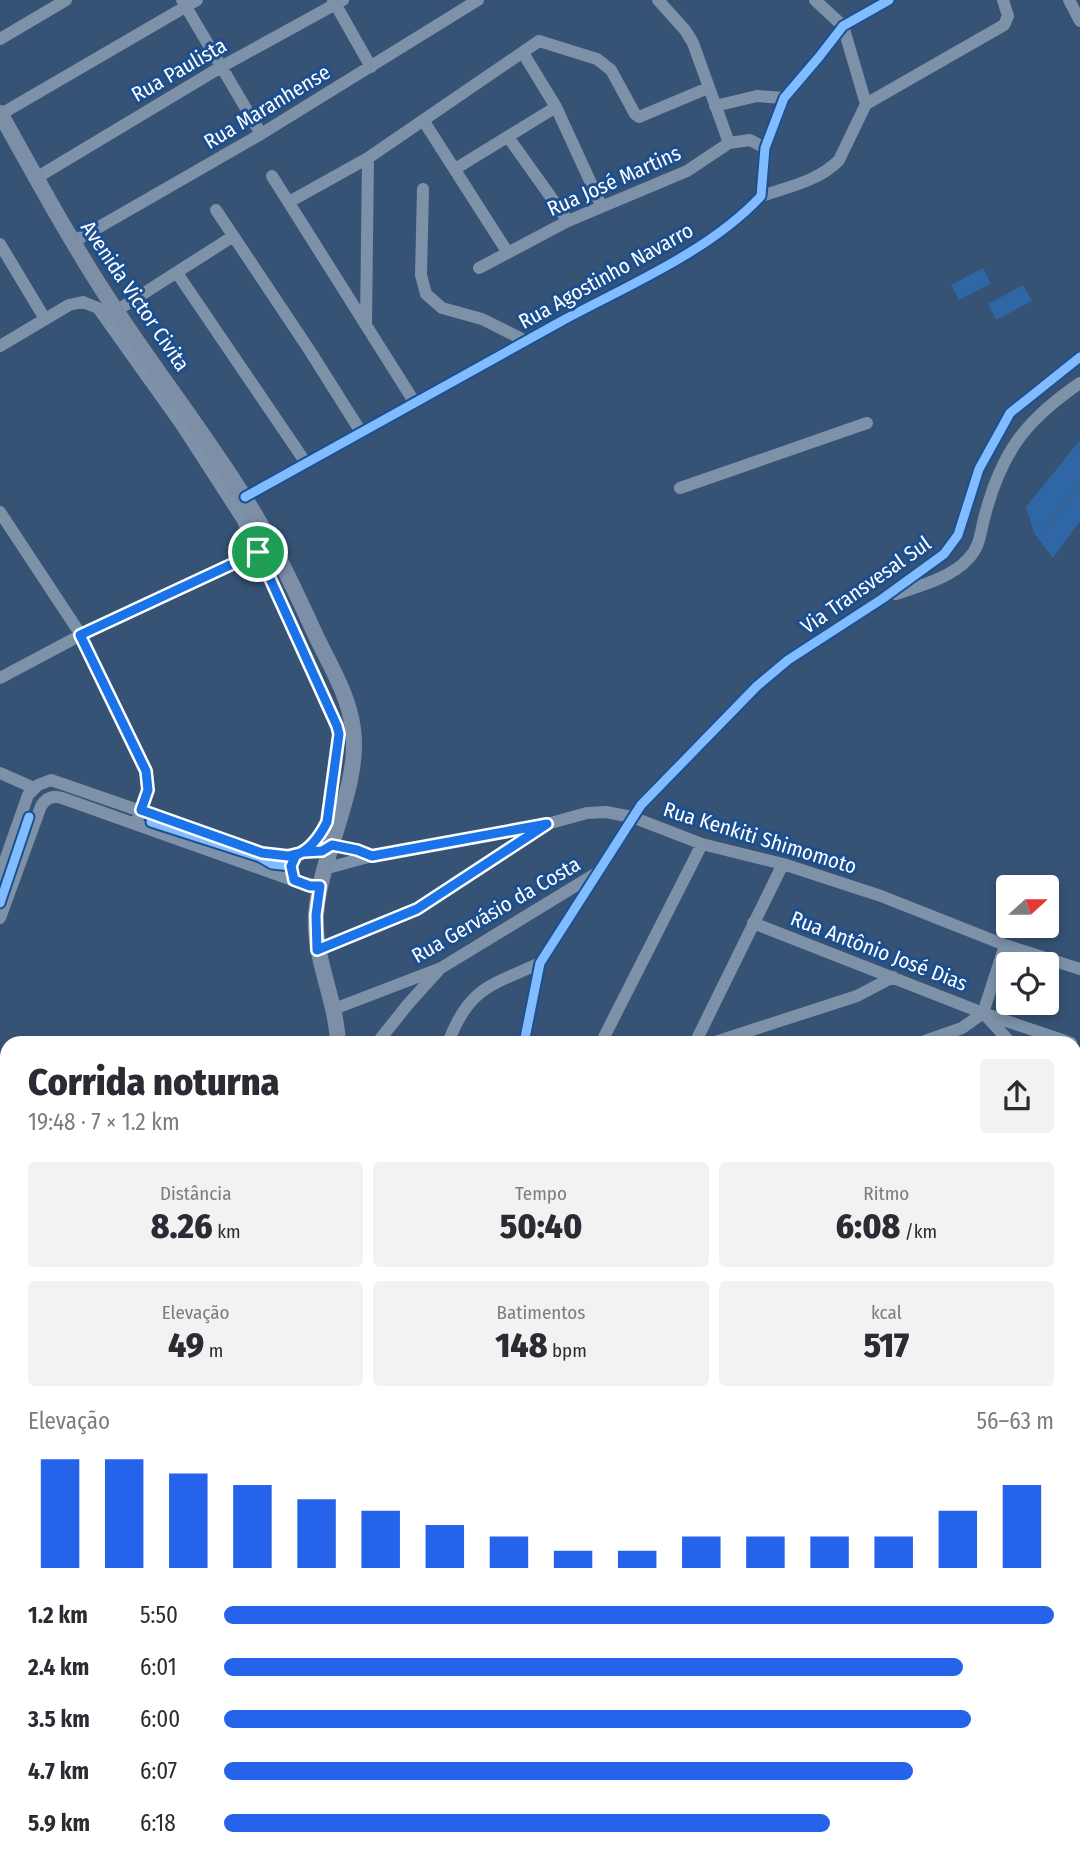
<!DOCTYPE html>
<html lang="pt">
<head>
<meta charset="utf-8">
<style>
  :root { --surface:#fff; --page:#f2f2f3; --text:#2b2b33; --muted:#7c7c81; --accent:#2563eb }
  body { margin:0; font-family:"Fira Sans Condensed",sans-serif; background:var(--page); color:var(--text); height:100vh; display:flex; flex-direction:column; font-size:26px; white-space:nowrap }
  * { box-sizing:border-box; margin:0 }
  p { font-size:23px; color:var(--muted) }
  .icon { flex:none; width:38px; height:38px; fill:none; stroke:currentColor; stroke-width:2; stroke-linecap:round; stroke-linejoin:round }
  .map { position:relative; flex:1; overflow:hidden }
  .drawer { position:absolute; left:0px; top:1036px; width:1082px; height:831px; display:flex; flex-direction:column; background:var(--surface); border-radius:21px 21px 0 0; box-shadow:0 4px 10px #0003 }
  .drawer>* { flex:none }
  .needle { width:46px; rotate:69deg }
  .controls { position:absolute; left:996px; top:875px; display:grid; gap:14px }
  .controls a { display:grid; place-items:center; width:63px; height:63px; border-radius:7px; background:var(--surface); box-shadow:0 4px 10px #0003; font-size:35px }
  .pin { position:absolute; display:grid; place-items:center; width:60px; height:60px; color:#fff; margin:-30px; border:4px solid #fff; border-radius:50%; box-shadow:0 2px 7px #0007 }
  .round { display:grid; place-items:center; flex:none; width:74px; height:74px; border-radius:7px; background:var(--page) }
  .headline { display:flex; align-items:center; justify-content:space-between; height:119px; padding:0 28px }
  h1 { font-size:38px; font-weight:800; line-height:52px }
  .stats { display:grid; grid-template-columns:repeat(3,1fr); gap:10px; height:119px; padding:7px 28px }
  .stats div { display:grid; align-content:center; border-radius:7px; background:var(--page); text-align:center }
  .stats b { font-size:35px; font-weight:800 }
  .stats small { font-size:19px; font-weight:400 }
  .stats p { font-size:19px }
  .chart { height:196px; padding:14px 28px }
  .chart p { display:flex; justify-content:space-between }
  .chart svg { width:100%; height:126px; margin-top:7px; stroke:var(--accent); stroke-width:6 }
  ul { padding:0 28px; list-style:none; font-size:23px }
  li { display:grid; grid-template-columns:112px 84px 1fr; align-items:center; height:52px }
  li i { height:18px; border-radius:9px; background:var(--accent) }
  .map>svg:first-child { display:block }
  .green { fill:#2f66a5 }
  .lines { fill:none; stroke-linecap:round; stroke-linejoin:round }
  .stream { stroke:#3b618d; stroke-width:2.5 }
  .river { stroke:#3b618d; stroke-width:16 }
  .minor { stroke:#7d92a8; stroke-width:12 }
  .major { stroke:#7d8ea7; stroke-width:16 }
  .highway { stroke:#7e92a7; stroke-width:18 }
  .cycleway-casing { stroke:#1b4f8f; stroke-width:13 }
  .cycleway { stroke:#80bcff; stroke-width:9 }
  .route-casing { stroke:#fff; stroke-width:14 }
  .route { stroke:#1a73e8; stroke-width:9 }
  .labels { text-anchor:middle; stroke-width:6; stroke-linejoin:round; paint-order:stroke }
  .street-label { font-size:21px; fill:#fff; stroke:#1b4f8f }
</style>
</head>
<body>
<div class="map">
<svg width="1080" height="1866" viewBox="0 0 1080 1866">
  <rect width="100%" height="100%" fill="#365274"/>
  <path class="green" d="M983,268L991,284L959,300L951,285Z
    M1023,285L1032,301L996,320L988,304Z
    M1080,440V521L1053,558L1034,533L1026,507Z"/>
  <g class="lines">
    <path class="stream" d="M1045,531L1080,482
      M0,1261L7,1266"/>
    <path class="river" d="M825,1860L827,1866"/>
    <path class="minor" d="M182,0L261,134
      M333,0L371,67
      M658,0L685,30L693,43L729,143
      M815,0L843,26L866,104
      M1069,0L1080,21
      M0,39L66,0
      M523,53L556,107L601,205
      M866,104L1004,25L1008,16L1003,0
      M715,106L757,96L784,98
      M1,114L197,0
      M423,120L508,253
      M508,137L568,221
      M455,169L556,107
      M272,176L415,403
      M36,178L221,67L343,0
      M423,189L421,275L426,294L442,308L482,319L526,341
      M761,196C788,187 819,181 839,160L866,104
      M289,202L368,158L539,41L597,59L611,70L635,114L639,117L708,88
      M216,210L310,351L361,432
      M73,242L261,134L478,0
      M0,244L45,319
      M479,268L568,221L687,171L729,143L750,140L765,148
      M177,273L306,463
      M116,311L232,237
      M366,325L368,158
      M0,346L69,305L83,302L98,308L182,426L242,519L337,726L339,734L329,817L321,833L304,852
      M680,488L867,423
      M245,497C350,439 454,380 560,322C626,286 709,252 761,196L765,148L784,98L819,57L843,26L889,0
      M0,512L81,635L146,771L148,791L138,818
      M896,594C919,586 951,578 968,559C981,546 980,532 985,515C1002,451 1026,420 1080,383
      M0,678L81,635L258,553
      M0,773L34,788
      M324,869L372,856L547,824L587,813L606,812L632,817L702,844L783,864L881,896L1005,945L1080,969
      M0,875L28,795L38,785L51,780L262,853L288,856L304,852L322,851L332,845L357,850L372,856
      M0,918L41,806C46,798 53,795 62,798L298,882L320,886
      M753,923L983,1013L1071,1043
      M317,950L417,909L541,828
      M334,1009L441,968L595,874
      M983,1013L1005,945
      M985,1015L1011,1043
      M377,1043L409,1003L438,971
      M448,1043C469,987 490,986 540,963
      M524,1043L540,963L641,805L757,686L788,660L882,599L944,554L958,535L979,469L1010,413L1080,357
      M601,1043L702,844
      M695,1043L783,864
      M712,1043L857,996L893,977
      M919,1043L962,1028L983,1013
      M1074,1114L1080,1120
      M1074,1196H1080
      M1074,1252H1080
      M1074,1319L1080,1312
      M0,1656L7,1652
      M0,1775L7,1760
      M52,1866L54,1860"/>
    <path class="major" d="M0,113C37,179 73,246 115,309C157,373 205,434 246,500C273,543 295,590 316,636C330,665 349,696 353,729C361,787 320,855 316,914C313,958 336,998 338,1043
      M569,1860L572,1866"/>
    <path class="highway" d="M0,1504L7,1509
      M0,1520L7,1525
      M6,1566L7,1564
      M432,1860L437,1866
      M473,1860L479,1866
      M405,1866L407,1860"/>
    <defs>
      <path id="cycleway" d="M245,497C350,439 454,380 560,322C626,286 709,252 761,196L765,148L784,98L819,57L843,26L889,0
        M151,822L260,857L272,864L291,866
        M0,903L29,817
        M524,1043L540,963L641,805L757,686L788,660L882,599L944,554L958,535L979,469L1010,413L1080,357"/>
    </defs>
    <use href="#cycleway" class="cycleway-casing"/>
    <use href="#cycleway" class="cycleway"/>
  </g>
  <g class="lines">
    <defs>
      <path id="route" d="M258,552L337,726L339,734L327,822C320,836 310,850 296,855L291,866L294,880L310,886H320L316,915L317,950L417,909L547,824L372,856L357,850L332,845L322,851L304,852L288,856L262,853L141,810L148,790L146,771L80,635L258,552"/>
    </defs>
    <use href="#route" class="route-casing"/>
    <use href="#route" class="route"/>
  </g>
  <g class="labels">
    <g class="street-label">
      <text transform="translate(179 70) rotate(-30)" y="7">Rua Paulista</text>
      <text transform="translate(267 107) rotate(-31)" y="7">Rua Maranhense</text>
      <text transform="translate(614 181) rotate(-24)" y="7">Rua José Martins</text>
      <text transform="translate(606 276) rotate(-29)" y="7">Rua Agostinho Navarro</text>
      <text transform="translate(135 296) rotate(56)" y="7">Avenida Victor Civita</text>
      <text transform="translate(866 585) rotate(-35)" y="7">Via Transvesal Sul</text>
      <text transform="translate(760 838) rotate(17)" y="7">Rua Kenkiti Shimomoto</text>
      <text transform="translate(496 910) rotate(-30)" y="7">Rua Gervásio da Costa</text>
      <text transform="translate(879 951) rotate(21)" y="7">Rua Antônio José Dias</text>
    </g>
  </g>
</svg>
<div class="controls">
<a><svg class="needle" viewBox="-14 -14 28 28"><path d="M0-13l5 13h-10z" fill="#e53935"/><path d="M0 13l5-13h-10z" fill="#7c7c81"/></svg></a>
<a><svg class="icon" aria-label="locate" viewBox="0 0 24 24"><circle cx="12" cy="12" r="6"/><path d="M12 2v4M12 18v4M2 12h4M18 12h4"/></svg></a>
</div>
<div class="pin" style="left:258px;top:552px;background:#1e9e55"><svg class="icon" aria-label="arrive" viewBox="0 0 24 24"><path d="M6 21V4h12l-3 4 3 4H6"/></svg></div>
<section class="drawer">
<div class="headline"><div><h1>Corrida noturna</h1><p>19:48 · 7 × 1.2 km</p></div><a class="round"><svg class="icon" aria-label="share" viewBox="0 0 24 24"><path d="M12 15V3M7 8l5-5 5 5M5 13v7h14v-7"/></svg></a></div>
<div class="stats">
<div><p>Distância</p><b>8.26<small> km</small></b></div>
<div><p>Tempo</p><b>50:40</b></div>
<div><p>Ritmo</p><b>6:08<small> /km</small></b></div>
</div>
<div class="stats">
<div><p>Elevação</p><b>49<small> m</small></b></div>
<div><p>Batimentos</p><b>148<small> bpm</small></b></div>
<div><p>kcal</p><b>517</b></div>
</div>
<div class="chart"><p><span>Elevação</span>56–63 m</p>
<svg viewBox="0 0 160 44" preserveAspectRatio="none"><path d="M5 44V6M15 44V6M25 44V11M35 44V15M45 44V20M55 44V24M65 44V29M75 44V33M85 44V38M95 44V38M105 44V33M115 44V33M125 44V33M135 44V33M145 44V24M155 44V15"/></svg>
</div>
<ul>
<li><b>1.2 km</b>5:50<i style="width:100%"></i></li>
<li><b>2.4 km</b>6:01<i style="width:89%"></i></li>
<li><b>3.5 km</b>6:00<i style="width:90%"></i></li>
<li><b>4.7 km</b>6:07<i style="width:83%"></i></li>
<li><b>5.9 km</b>6:18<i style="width:73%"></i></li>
</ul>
</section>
</div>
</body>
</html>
